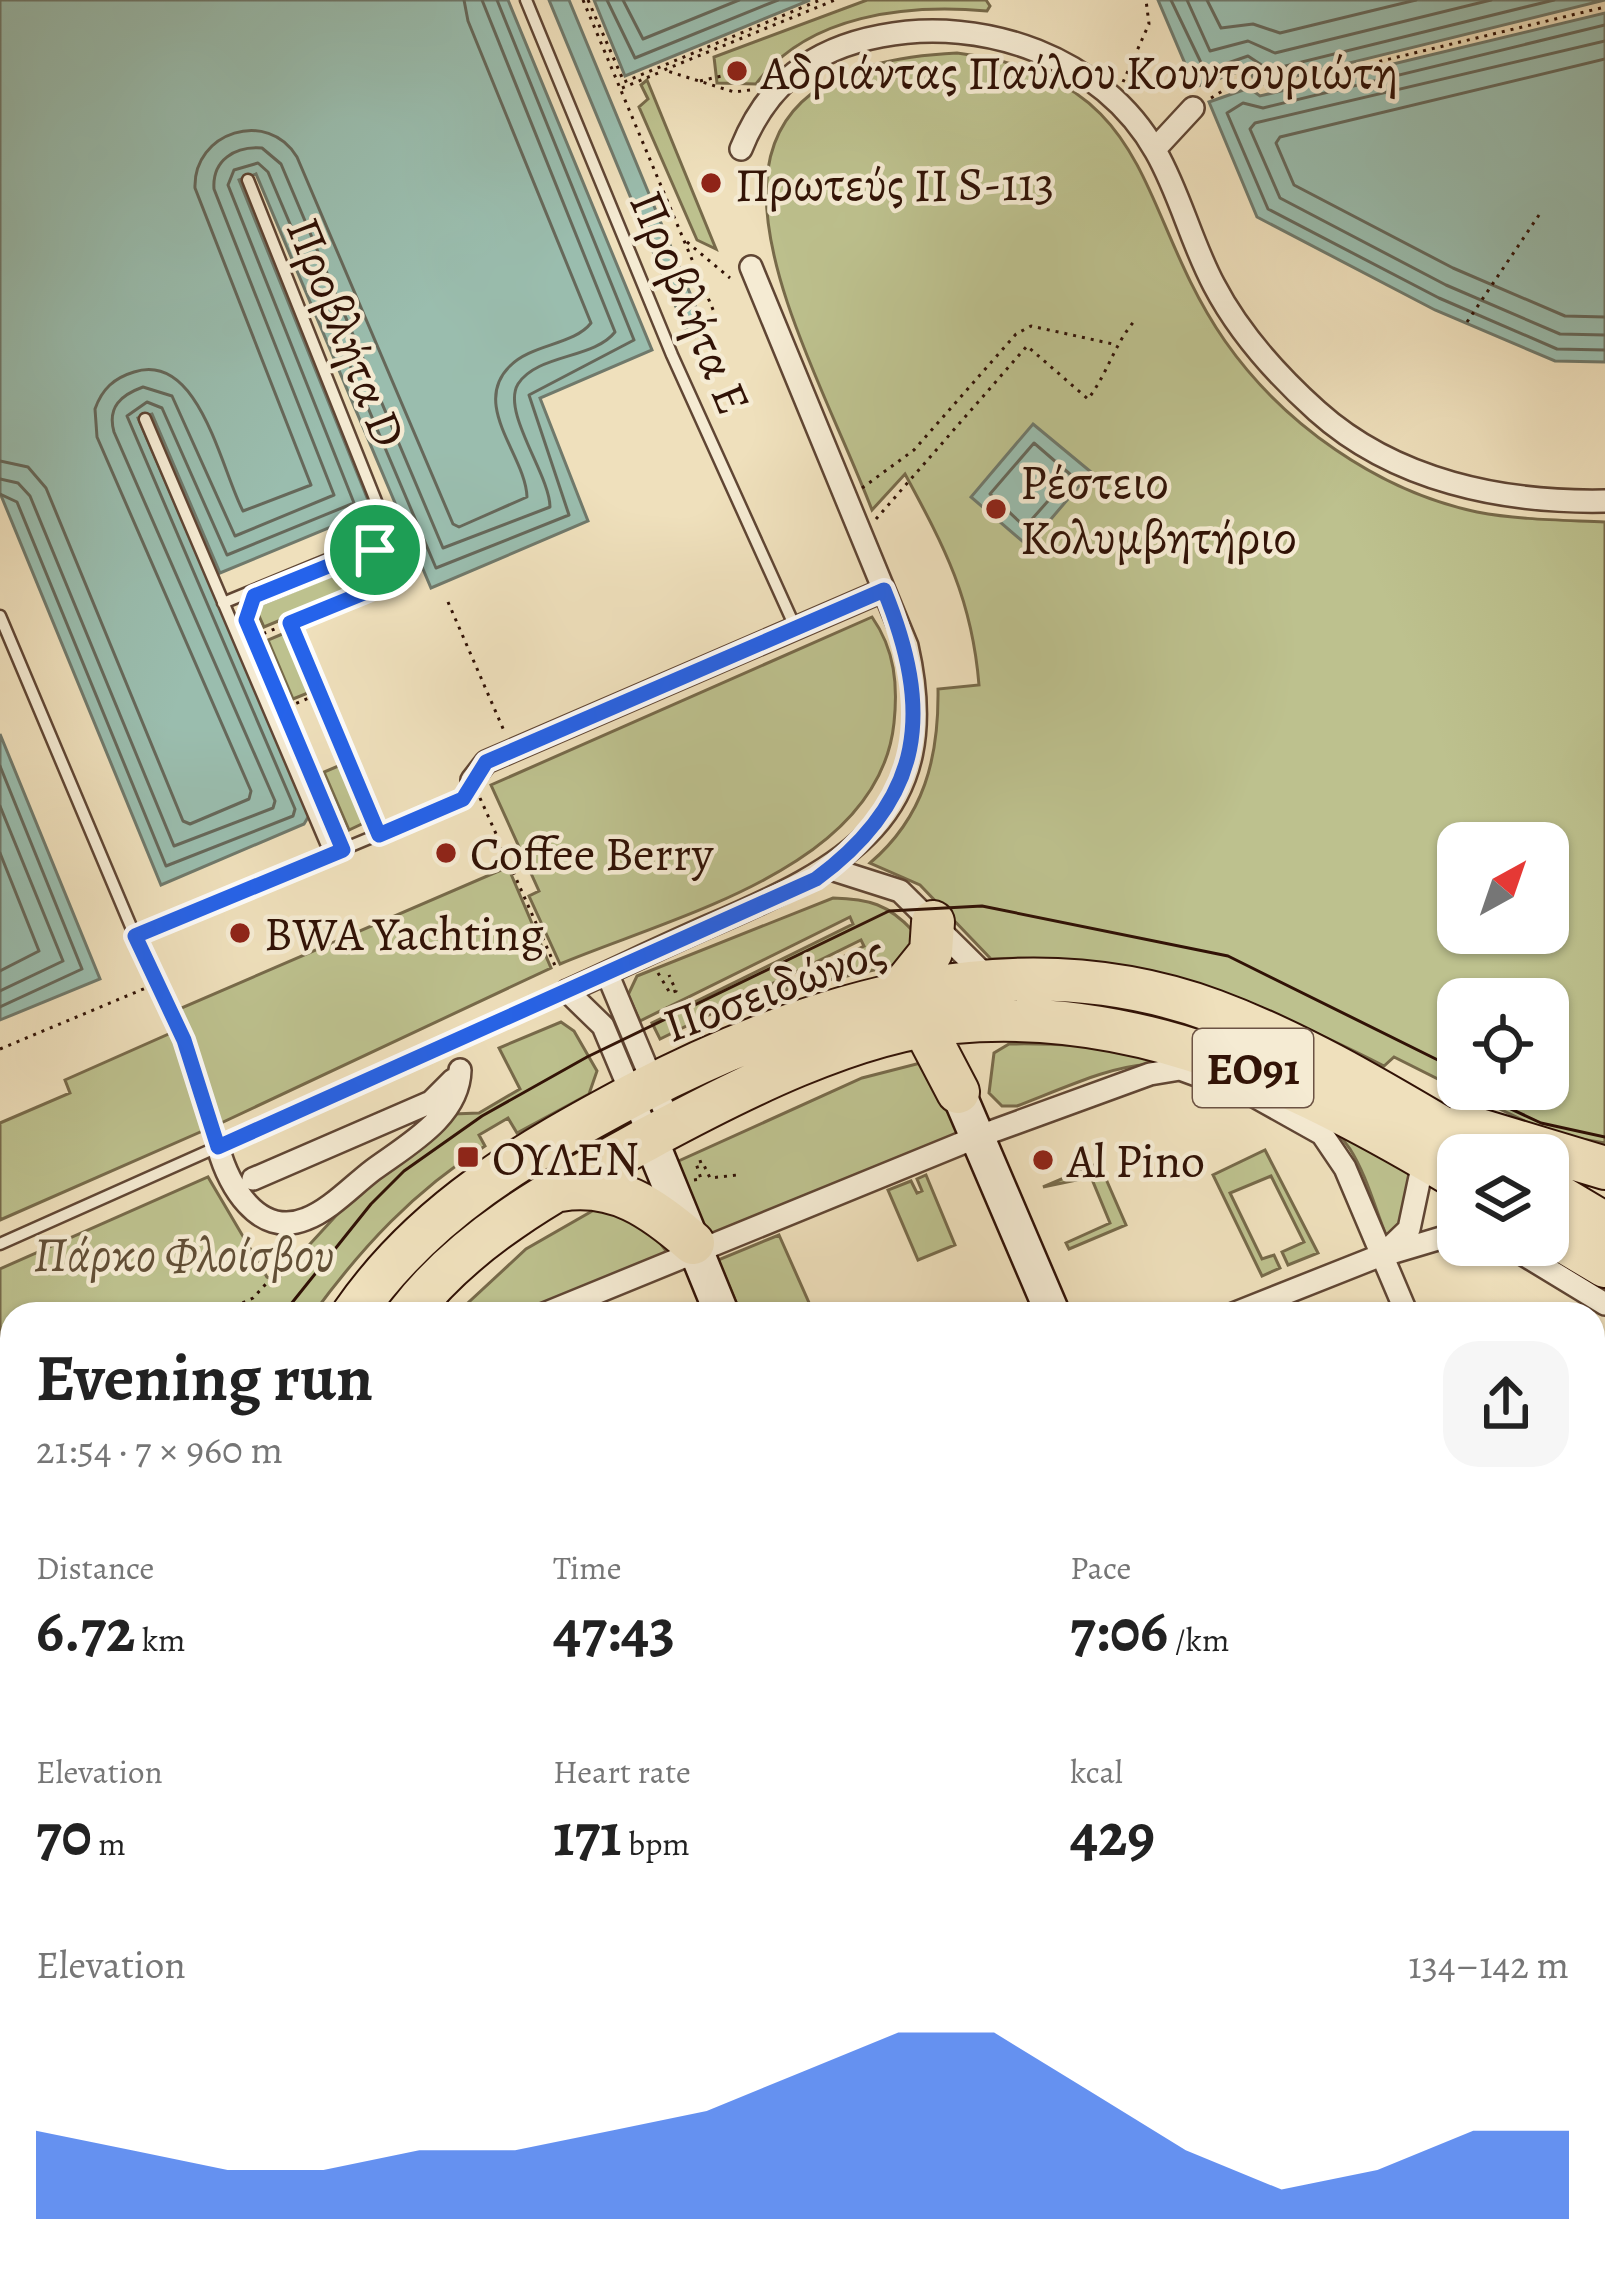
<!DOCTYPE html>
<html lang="en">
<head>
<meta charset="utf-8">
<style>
  :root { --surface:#fff; --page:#f6f6f6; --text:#222; --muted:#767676; --accent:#2563eb }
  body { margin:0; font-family:Alegreya,serif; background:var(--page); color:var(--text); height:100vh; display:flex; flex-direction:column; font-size:45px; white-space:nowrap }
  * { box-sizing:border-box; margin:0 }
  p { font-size:39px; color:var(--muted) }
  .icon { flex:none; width:66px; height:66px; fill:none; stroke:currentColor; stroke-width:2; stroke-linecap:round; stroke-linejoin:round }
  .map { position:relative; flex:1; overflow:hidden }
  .sheet { position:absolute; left:0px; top:1302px; width:1605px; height:972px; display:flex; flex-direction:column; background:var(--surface); border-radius:36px 36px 0 0; box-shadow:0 3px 9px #0004 }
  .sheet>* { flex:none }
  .needle { width:78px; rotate:40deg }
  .fabs { position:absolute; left:1437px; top:822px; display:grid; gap:24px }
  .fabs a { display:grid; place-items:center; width:132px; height:132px; border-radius:24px; background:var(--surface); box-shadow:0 3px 9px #0004; font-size:60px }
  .pin { position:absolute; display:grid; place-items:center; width:102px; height:102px; color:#fff; margin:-51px; border:6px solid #fff; border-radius:50%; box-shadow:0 3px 12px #0007 }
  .round { display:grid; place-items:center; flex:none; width:126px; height:126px; border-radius:36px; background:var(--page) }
  .summary { display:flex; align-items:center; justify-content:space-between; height:204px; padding:0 36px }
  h1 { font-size:66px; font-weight:600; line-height:90px }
  .figures { display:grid; grid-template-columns:repeat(3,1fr); gap:18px; height:204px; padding:12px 36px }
  .figures div { display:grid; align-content:center }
  .figures b { font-size:60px; font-weight:600 }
  .figures small { font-size:33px; font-weight:400 }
  .figures p { font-size:33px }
  .chart { height:336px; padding:24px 36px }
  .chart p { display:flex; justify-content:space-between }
  .chart svg { width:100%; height:216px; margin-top:12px; fill:var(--accent); opacity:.7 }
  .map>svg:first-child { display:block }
  .green { fill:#bdc18e; stroke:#776a4a; stroke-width:3; fill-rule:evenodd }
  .water { fill:#9abdae; stroke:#70796b; stroke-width:3 }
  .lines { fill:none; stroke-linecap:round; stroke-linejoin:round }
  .shore { stroke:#66685a; stroke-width:3 }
  .lane-casing { stroke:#604634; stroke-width:15 }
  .street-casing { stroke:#604634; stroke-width:26 }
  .secondary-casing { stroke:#311206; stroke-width:38 }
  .highway-casing { stroke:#311206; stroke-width:46 }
  .path { stroke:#311206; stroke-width:3; stroke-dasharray:3 6; stroke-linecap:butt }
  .lane { stroke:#f5ebd3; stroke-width:10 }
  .street { stroke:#f5ebd3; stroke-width:21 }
  .secondary { stroke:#f5ebd3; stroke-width:33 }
  .highway { stroke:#efe0bc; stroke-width:42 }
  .tram { stroke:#311206; stroke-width:3 }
  .route-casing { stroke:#fff; stroke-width:24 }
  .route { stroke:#2563eb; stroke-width:15 }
  .poi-dot { fill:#8f2418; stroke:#f5ebd3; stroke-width:4.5 }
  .labels { text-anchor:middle; stroke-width:9; stroke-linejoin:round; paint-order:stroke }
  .shield { fill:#f5ebd3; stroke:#6c5344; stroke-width:3 }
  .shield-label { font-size:45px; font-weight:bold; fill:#311206 }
  .poi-label { font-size:48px; fill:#311206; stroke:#f5ebd3; text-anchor:start }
  .street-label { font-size:48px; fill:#311206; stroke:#f5ebd3 }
  .park-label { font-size:48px; font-style:italic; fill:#624f36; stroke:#f5ebd3 }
</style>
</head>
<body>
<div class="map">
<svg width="1605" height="2274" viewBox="0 0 1605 2274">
  <rect width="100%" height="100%" fill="#efe0bc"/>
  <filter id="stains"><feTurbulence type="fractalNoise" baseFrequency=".00167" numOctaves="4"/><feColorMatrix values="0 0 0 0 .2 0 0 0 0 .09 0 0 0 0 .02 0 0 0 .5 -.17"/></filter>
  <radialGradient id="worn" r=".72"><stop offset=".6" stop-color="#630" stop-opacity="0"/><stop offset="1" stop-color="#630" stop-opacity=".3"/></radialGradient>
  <path class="green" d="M867,0H986L990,6L987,11C907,4 808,14 756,84L717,83L714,57Z
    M957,53C1160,79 1133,208 1225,341C1283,424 1378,491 1477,512C1519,520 1563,520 1605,522V1143L1552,1134L1458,1089H1548V999H1458V1089L1394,1057L1384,1066C1257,1002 1136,951 991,959L920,885L870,863C924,817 939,758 938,689L979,685C972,599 945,548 905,474L872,510C804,333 634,68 957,53ZM1458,843H1548V933H1458Z
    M647,80L716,249L697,240L639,107L648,99L641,85Z
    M376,557L384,577L264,627L255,607Z
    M872,617C895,650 898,685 894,723C879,868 674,916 560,964L529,896L539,891L491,785Z
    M287,632L313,691L293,699L268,640Z
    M343,764L368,821L349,830L324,772Z
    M508,867L551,968L221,1123L179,1009Z
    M833,898C869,899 888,904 913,931L912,945L897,965L775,992L864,946L861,940L660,1039L652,1023L853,924L850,917L640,1021L628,995L637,976Z
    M561,1022L574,1031L597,1071L589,1094L517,1133L508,1118L479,1135L485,1146C414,1191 362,1247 313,1314H12V2262H314L317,2274H0V1269L208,1177L267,1277L276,1281L355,1195L453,1114L479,1113L520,1089L499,1048Z
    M171,1033L207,1129L0,1220V1123L70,1093L65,1080Z
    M1009,1044C1169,1041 1280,1082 1411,1171L1417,1180C1412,1203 1410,1227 1386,1235C1375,1208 1366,1174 1350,1149C1331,1120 1297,1105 1266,1092C1151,1045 1127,1063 1017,1106H1002L989,1093L994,1053Z
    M932,1060L964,1139L702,1242L672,1164L862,1078Z
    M1265,1150L1318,1253L1288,1265L1282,1252L1304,1242L1271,1176L1230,1193L1262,1259L1274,1255L1280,1268L1262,1276L1213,1175Z
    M1099,1163L1126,1225L1069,1249L1066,1243L1110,1223L1091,1177L1043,1187Z
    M926,1175L955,1245L918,1260L888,1190L911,1181L917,1193L922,1191L917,1179Z
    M601,1206L654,1235L670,1256L528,1314H456L526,1249Z
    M779,1235L814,1314H760L757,1307L741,1314L718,1260Z"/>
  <path class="water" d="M0,0H508L652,350L540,398L588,521L431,588L256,174L239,180L372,510L220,573L152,414L138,418L310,814L304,824L161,885L0,493Z
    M549,0H569L706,332L695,337L691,327L685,329Z
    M594,0H810L625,76Z
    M1158,0H1605L1264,84L1256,85L1249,68L1195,87Z
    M1605,13V362L1555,361L1435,310L1257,217L1209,102L1249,88L1260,96Z
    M1033,424L1091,472L1028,546L971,497Z
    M0,734L100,979L0,1020Z"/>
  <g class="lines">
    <path class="shore" d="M607,0L635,58L778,0
      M623,0L643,39L739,0
      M1171,0L1205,71L1248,56L1269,70L1554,0
      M1187,0L1210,51L1248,41L1275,53L1491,0
      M1207,0L1221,28L1253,24L1280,33L1416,0
      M1605,25L1263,108L1243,103L1227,113L1268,209L1439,298L1557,349L1605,350
      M1605,41L1255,123L1250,129L1280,198L1446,285L1560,334L1605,335
      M1605,59L1280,137L1276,143L1294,185L1453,268L1565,316L1605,317
      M1034,443L1071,475L1025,527L990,494Z
      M0,461L28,467L46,488L183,821L190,824L249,799L251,791L97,437L95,409C102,389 114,378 134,372C199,351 221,469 243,511L311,485L195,188C193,132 268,108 297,157L453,524L459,527L527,497C526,456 470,405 510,366C531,344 574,345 591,323L468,21L464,0
      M0,479L18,483L30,496L174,846L273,808L275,801L114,432C107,407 121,395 143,387L172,396L235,536L334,495L214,189C212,160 235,146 262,148L281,164L443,548L550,507C550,475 501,412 518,384C537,354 594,359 615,332L482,0
      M0,494L17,502L166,866L293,816L295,809L127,416L147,402L162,408L227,555L354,503L228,185L234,170L258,163L268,172L436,568L569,515L529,395L634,340L497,0
      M0,766L82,969L0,1007
      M0,806L63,961L0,991
      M0,853L39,951L0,971"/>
    <defs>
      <path id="lane" d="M526,0L672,355L796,629
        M248,180L380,511L383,537L375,550
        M145,419L331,855
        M223,603L383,537
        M0,616L135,936L463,799L472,781
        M0,1244L567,991"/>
      <path id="street" d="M741,149C767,84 812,49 881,36C983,16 1103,57 1156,152C1180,194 1191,242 1214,285C1239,333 1277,375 1317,411C1395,481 1503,503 1605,501
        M1155,149L1193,108
        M472,780L486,762L884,590
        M831,869L900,891L993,983
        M607,973L671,1126
        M567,991C614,970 661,947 709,926C844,868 946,817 907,646L751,267
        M567,991L603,1026L650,1138
        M218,1147C228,1183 257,1239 306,1219C330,1210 352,1186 373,1170C407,1145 459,1117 460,1070
        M253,1179L431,1102L453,1080
        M1508,1245L1605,1304
        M1382,1255L1409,1229L1424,1158
        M544,1314L977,1137L1150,1074L1180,1069L1254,1096L1322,1134L1345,1168L1407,1314
        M1233,1314L1374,1258L1458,1233
        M1593,1486L1605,1481
        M1593,1753L1605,1781
        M1593,1812L1605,1807
        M1593,2090L1605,2085
        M753,2262L758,2274
        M479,2274L508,2262
        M1144,2274L1173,2262"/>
      <path id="secondary" d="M958,1092L1053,1314
        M650,1138L722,1314
        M1116,2262L1121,2274
        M1462,2262L1468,2274"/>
      <path id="highway" d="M898,993L931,952L933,922
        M914,1008L958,1092
        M1463,1125L1605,1168
        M560,1190C615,1181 653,1208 693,1243
        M1548,1190L1605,1224
        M1548,1232L1605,1266
        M353,1314C425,1210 528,1151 637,1093C814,1001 1018,939 1214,1011C1311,1047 1399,1103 1488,1155
        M408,1314C470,1233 562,1186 649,1138C736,1091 855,1030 954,1022C1142,1005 1302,1085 1458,1178
        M410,2262L412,2274
        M455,2262L458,2274"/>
    </defs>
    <use href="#lane" class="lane-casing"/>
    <use href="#street" class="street-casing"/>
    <use href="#secondary" class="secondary-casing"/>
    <use href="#highway" class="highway-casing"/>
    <path class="path" d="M583,0L714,312
      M588,0L624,82L820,0
      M700,81L735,73
      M1123,82L1149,24L1146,0
      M622,88L663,71
      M750,90L734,92L664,70L835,0
      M1211,98L1242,79L1261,90L1605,7
      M687,242L730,278
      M1467,322L1539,215
      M862,488L914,450L1016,334L1031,326L1113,344
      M876,519L1027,346L1088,399C1108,373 1114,344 1136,319
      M448,602L505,733
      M291,625L373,821
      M255,637L393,581L385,562
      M288,707L318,694
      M480,798L557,970
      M140,948L184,1040L214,1127
      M658,973L670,993L676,991L669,975
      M0,1049L153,985
      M694,1180L701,1179L696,1163L702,1161L710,1178L737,1175
      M218,1314L253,1298L276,1273
      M0,1413L12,1417
      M0,1527L12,1536
      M12,1639L8,1663L12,1736
      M0,1808L12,1817
      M0,1956L12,1952
      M0,2119L12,2138
      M0,2143L10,2140
      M82,2262L88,2274
      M197,2262L200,2274"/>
    <use href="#lane" class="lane"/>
    <use href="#street" class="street"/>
    <use href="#secondary" class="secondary"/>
    <use href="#highway" class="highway"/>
    <path class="tram" d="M1468,1089L1541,1123L1605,1137
      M283,1314L371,1204L404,1171L482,1116L587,1057L889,911L982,906L1228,956L1458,1070
      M336,2262L339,2274"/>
  </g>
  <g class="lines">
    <defs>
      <path id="route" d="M368,550L382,556L393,581L290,623L379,835L463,799L486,762L884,590C933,710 926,798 816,879L218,1147L184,1040L135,936L343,850L246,620L254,596Z"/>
    </defs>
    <use href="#route" class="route-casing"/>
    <use href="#route" class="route"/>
  </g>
  <g class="poi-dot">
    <circle cx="737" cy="71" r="12"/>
    <circle cx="711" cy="183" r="12"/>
    <circle cx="996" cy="509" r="12"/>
    <circle cx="446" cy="853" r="12"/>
    <circle cx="240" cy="933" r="12"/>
    <rect x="456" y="1145" width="24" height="24" rx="6"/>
    <circle cx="1043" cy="1160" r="12"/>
  </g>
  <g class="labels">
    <rect class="shield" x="1193" y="1029" width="120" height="78" rx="9"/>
    <g class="shield-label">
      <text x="1253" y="1084">ΕΟ91</text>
    </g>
    <g class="poi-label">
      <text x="761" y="88">Αδριάντας Παύλου Κουντουριώτη</text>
      <text x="735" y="200">Πρωτεύς ΙΙ S-113</text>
      <text x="1020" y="498">Ρέστειο<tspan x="1020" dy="55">Κολυμβητήριο</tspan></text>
      <text x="470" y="870">Coffee Berry</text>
      <text x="264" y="950">BWA Yachting</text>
      <text x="492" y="1174">ΟΥΛΕΝ</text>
      <text x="1067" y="1177">Al Pino</text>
    </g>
    <g class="street-label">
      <text transform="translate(691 302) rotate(67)" y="17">Προβλήτα E</text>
      <text transform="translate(347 332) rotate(68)" y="17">Προβλήτα D</text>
      <text transform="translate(774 987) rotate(-20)" y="17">Ποσειδώνος</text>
    </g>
    <g class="park-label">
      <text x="184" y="1271">Πάρκο Φλοίσβου</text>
    </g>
  </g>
  <rect width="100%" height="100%" filter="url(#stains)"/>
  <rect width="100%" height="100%" fill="url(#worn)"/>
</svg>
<div class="fabs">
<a><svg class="needle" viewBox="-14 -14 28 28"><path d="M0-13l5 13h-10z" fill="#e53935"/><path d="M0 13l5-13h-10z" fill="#767676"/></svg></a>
<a><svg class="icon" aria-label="locate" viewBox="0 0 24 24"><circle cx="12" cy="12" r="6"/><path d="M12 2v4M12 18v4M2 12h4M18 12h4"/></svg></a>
<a><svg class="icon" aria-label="layers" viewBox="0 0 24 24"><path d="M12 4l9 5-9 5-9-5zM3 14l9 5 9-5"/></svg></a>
</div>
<div class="pin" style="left:375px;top:550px;background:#1e9e55"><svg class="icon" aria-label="arrive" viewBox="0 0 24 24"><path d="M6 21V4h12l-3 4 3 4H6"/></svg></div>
<section class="sheet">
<div class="summary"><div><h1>Evening run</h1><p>21:54 · 7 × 960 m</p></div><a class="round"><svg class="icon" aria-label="share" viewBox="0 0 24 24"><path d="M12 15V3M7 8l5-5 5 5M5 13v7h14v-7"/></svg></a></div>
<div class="figures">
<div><p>Distance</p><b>6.72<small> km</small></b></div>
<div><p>Time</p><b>47:43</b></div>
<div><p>Pace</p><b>7:06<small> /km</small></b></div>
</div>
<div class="figures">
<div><p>Elevation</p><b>70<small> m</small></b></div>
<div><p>Heart rate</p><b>171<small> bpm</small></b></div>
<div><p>kcal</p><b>429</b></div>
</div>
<div class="chart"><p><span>Elevation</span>134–142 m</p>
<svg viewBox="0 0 160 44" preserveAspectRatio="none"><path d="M0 44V26L10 30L20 34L30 34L40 30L50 30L60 26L70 22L80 14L90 6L100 6L110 18L120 30L130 38L140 34L150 26L160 26V44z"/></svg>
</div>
</section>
</div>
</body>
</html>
